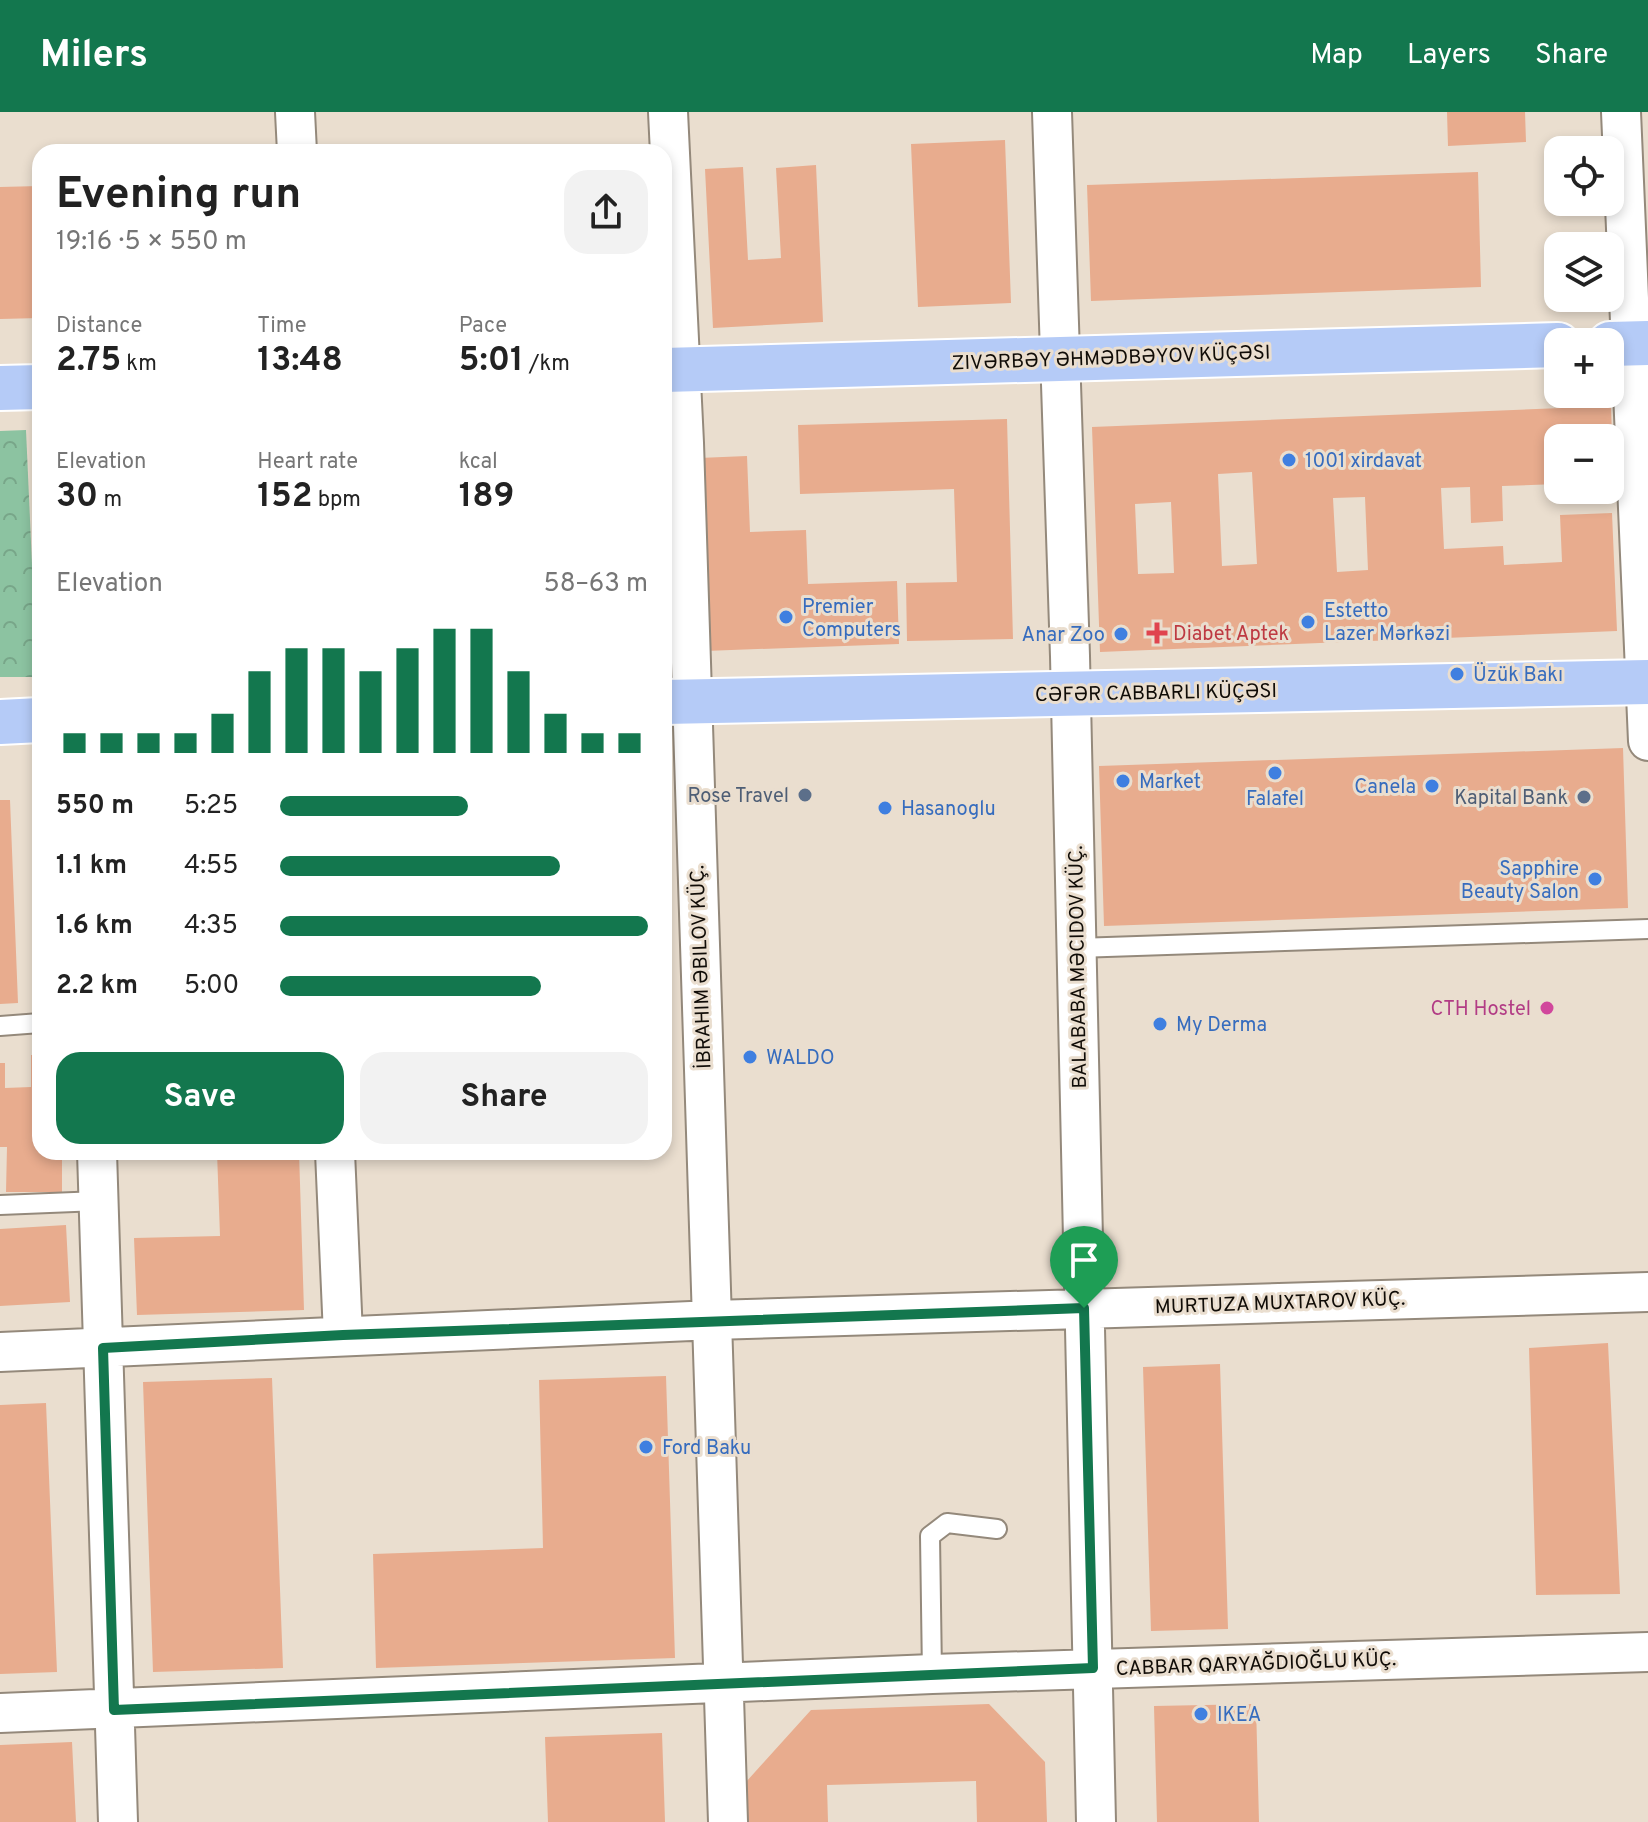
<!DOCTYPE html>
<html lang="en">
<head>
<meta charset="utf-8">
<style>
  :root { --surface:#fff; --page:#f2f2f2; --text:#222; --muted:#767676; --accent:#13774e }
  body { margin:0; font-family:Overpass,sans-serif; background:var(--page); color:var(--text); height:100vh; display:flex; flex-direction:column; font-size:30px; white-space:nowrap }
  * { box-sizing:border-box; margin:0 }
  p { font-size:26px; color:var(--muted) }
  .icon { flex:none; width:44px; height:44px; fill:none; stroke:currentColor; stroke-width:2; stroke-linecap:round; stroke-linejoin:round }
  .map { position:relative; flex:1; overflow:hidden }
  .details { position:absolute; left:32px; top:32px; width:640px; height:1016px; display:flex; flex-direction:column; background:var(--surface); border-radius:24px; box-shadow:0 4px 12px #0003 }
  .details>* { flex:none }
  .controls { position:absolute; left:1544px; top:24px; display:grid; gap:16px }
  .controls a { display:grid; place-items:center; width:80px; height:80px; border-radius:16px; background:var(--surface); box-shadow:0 4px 12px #0003; font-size:40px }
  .pin { position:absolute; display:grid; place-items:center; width:68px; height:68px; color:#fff; margin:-82px -34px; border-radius:50% 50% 50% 0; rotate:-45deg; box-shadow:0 0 8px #0007 }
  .pin .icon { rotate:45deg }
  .round { display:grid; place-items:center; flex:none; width:84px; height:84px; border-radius:24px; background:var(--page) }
  .headline { display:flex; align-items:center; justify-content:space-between; height:136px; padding:0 24px }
  h1 { font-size:44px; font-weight:700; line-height:60px }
  .figures { display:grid; grid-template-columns:repeat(3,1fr); gap:12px; height:136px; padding:8px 24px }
  .figures div { display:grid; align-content:center }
  .figures b { font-size:34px; font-weight:700 }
  .figures small { font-size:22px; font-weight:400 }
  .figures p { font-size:22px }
  .chart { height:224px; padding:16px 24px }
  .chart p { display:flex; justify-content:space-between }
  .chart svg { width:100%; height:144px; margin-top:8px; stroke:var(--accent); stroke-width:6 }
  .action { display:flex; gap:16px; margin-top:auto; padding:16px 24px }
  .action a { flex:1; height:92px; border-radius:24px; background:var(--accent); color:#fff; font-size:32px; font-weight:700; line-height:92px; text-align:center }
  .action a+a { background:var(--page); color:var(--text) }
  ul { padding:0 24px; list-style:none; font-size:26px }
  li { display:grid; grid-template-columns:128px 96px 1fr; align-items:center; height:60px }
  li i { height:20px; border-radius:10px; background:var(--accent) }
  header { display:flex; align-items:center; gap:48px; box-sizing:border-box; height:112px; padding:0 40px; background:var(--accent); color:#fff }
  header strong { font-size:38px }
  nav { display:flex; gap:44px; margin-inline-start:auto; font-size:28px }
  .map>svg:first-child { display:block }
  .forest { fill:url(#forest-crowns) }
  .building { fill:#e8ac8e; fill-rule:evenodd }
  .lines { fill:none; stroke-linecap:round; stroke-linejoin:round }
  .lane-casing { stroke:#94897b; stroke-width:22 }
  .street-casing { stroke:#94897b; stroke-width:42 }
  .primary-casing { stroke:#fff; stroke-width:48 }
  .lane { stroke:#fff; stroke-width:18 }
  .street { stroke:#fff; stroke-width:38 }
  .primary { stroke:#b5cbf7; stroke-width:44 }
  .route-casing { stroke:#fff; stroke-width:16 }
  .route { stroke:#13774e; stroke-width:10 }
  .shop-dot { fill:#3f7fe0; stroke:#eadecf; stroke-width:3 }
  .health-dot { fill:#e0444e; stroke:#eadecf; stroke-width:3 }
  .service-dot { fill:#5c6f8a; stroke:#eadecf; stroke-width:3 }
  .hotel-dot { fill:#d1479c; stroke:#eadecf; stroke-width:3 }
  .labels { text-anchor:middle; stroke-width:6; stroke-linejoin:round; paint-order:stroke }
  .street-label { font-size:20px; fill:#100c07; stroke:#eadecf }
  .shop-label { font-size:20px; fill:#366cbe; stroke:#eadecf; text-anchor:start }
  .health-label { font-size:20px; fill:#be3a42; stroke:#eadecf; text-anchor:start }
  .service-label { font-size:20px; fill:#4e5e75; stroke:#eadecf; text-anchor:end }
  .hotel-label { font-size:20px; fill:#b23c85; stroke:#eadecf; text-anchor:end }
</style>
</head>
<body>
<header>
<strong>Milers</strong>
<nav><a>Map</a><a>Layers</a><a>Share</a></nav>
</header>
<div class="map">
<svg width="1648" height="1710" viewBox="0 0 1648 1710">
  <defs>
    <pattern id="forest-crowns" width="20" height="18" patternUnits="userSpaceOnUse" patternTransform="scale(2)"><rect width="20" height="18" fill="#8cc3a1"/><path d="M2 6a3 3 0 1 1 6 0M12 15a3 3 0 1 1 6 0" fill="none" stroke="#78a689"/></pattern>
  </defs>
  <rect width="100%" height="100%" fill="#eadecf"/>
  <path class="forest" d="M26,318L37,565H0V319Z"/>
  <path class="building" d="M1447,0H1525L1526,30L1448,34Z
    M1005,28L1011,191L918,195L911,32Z
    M816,53L823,210L713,216L705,57L743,55L748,148L781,146L776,56Z
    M1478,60L1481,175L1091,189L1087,73Z
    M40,74V206L0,207V75Z
    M1611,294L1612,326H1558V372L1502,374L1503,409L1471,411L1470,375L1441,376L1444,437L1503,434L1504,453L1562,450L1560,403L1612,401L1617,519L1100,540L1092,315ZM1252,360L1257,452L1222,454L1218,362ZM1365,385L1368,458L1337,460L1333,386ZM1171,390L1174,461L1138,462L1135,392Z
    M1007,307L1013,527L907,529L906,471L957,470L954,377L800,382L798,313Z
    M747,344L750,420L806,418L808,472L897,469L899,532L705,539L699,346Z
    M1610,345H1613V370H1610Z
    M1623,636L1628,796L1104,814L1099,654Z
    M664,657H667L670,767L664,768Z
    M0,688H10L18,891L0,892Z
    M31,943H40V1040H62V1080H6L7,1035H0V951H5V976L31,975Z
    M217,1040H299L304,1198L137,1203L134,1126L220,1124Z
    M66,1113L70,1190L0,1194V1117Z
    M1608,1231L1620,1482L1536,1483L1529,1236Z
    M1220,1252L1228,1517L1151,1519L1143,1255Z
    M666,1264L675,1546L376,1556L373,1442L543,1436L539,1268Z
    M272,1266L283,1556L153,1560L143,1270Z
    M46,1291L57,1560L0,1562V1293Z
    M989,1592L1045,1650L1047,1710H977L976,1669L827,1673L828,1710H748L746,1670L811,1598Z
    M1256,1592L1259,1710H1157L1154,1594Z
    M662,1621L665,1710H548L545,1625Z
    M72,1630L76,1710H0V1633Z"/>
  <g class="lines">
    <defs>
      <path id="lane" d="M1077,836L1648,817
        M0,914L40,911
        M0,1093L99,1089
        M932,1562L930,1424L947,1411L997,1417"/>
      <path id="street" d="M295,0L297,40
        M668,0L684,331L728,1710
        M1052,0L1070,544L1096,1710
        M1621,0L1648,629
        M97,1040L118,1710
        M335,1040L343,1223
        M0,1240L713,1208L1648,1180
        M0,1601L932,1562L1648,1540"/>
      <path id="primary" d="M1610,232L1648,231
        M664,258L1558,233
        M0,276L40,275
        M664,590L1648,570
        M0,610L40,608"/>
    </defs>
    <use href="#lane" class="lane-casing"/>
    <use href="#street" class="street-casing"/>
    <use href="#primary" class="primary-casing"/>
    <use href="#lane" class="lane"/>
    <use href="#street" class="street"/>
    <use href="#primary" class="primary"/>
  </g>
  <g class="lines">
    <defs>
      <path id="route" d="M1084,1196L1093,1556L114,1598L103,1236L343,1223Z"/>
    </defs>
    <use href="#route" class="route-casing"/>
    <use href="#route" class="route"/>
  </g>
  <g class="shop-dot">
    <circle cx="1289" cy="348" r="8"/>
    <circle cx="786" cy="505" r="8"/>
    <circle cx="1308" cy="510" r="8"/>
    <circle cx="1121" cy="522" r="8"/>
    <circle cx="1457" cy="562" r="8"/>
    <circle cx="1275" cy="661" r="8"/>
    <circle cx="1123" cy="669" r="8"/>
    <circle cx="1432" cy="674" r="8"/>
    <circle cx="885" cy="696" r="8"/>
    <circle cx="1595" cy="767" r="8"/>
    <circle cx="1160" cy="912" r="8"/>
    <circle cx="750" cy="945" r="8"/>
    <circle cx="646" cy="1335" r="8"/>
    <circle cx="1201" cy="1602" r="8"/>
  </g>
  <path class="health-dot" d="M1153 509h8v8h8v8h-8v8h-8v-8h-8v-8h8z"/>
  <g class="service-dot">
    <circle cx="805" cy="683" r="8"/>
    <circle cx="1584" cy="685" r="8"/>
  </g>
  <circle class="hotel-dot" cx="1547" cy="896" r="8"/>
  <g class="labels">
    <g class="street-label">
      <text transform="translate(1111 245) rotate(-2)" y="7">ZIVƏRBƏY ƏHMƏDBƏYOV KÜÇƏSI</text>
      <text transform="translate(1156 580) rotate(-1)" y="7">CƏFƏR CABBARLI KÜÇƏSI</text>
      <text transform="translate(700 855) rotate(-92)" y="7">İBRAHIM ƏBILOV KÜÇ.</text>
      <text transform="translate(1077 855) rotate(-91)" y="7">BALABABA MƏCIDOV KÜÇ.</text>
      <text transform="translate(1280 1190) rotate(-2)" y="7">MURTUZA MUXTAROV KÜÇ.</text>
      <text transform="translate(1256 1551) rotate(-2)" y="7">CABBAR QARYAĞDIOĞLU KÜÇ.</text>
    </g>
    <g class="shop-label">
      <text x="1305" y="355">1001 xirdavat</text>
      <text x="802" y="501">Premier<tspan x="802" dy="23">Computers</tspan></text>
      <text x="1324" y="505">Estetto<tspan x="1324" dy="23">Lazer Mərkəzi</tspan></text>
      <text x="1105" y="529" text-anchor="end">Anar Zoo</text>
      <text x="1473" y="569">Üzük Bakı</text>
      <text x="1139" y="676">Market</text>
      <text x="1416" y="681" text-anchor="end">Canela</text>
      <text x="1275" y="693" text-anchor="middle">Falafel</text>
      <text x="901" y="703">Hasanoglu</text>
      <text x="1579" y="763" text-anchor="end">Sapphire<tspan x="1579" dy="23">Beauty Salon</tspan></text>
      <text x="1176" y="919">My Derma</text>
      <text x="766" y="952">WALDO</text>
      <text x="662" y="1342">Ford Baku</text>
      <text x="1217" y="1609">IKEA</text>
    </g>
    <g class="health-label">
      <text x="1173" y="528">Diabet Aptek</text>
    </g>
    <g class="service-label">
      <text x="789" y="690">Rose Travel</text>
      <text x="1568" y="692">Kapital Bank</text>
    </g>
    <g class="hotel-label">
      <text x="1531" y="903">CTH Hostel</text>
    </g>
  </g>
</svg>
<div class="controls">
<a><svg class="icon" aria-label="locate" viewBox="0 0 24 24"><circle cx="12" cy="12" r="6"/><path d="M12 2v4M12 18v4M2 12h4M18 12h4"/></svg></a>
<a><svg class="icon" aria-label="layers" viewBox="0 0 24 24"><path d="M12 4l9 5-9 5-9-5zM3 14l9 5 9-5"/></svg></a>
<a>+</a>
<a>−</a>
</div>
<div class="pin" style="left:1084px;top:1196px;background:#1e9e55"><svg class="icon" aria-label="arrive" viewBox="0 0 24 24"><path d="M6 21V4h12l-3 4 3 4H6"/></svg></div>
<section class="details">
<div class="headline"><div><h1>Evening run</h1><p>19:16 · 5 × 550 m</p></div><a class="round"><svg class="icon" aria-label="share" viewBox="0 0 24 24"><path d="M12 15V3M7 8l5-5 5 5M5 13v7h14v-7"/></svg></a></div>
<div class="figures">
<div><p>Distance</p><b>2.75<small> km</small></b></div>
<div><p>Time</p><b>13:48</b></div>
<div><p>Pace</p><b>5:01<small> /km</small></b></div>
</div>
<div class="figures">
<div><p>Elevation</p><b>30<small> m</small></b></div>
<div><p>Heart rate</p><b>152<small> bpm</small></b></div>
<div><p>kcal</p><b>189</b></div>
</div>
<div class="chart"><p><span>Elevation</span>58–63 m</p>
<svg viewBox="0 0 160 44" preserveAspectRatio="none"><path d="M5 44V38M15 44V38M25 44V38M35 44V38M45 44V32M55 44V19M65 44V12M75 44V12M85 44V19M95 44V12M105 44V6M115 44V6M125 44V19M135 44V32M145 44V38M155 44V38"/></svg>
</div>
<ul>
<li><b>550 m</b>5:25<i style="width:51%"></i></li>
<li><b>1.1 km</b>4:55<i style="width:76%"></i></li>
<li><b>1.6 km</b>4:35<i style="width:100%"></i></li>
<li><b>2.2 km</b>5:00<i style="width:71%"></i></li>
</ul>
<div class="action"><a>Save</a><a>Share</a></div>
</section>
</div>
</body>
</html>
